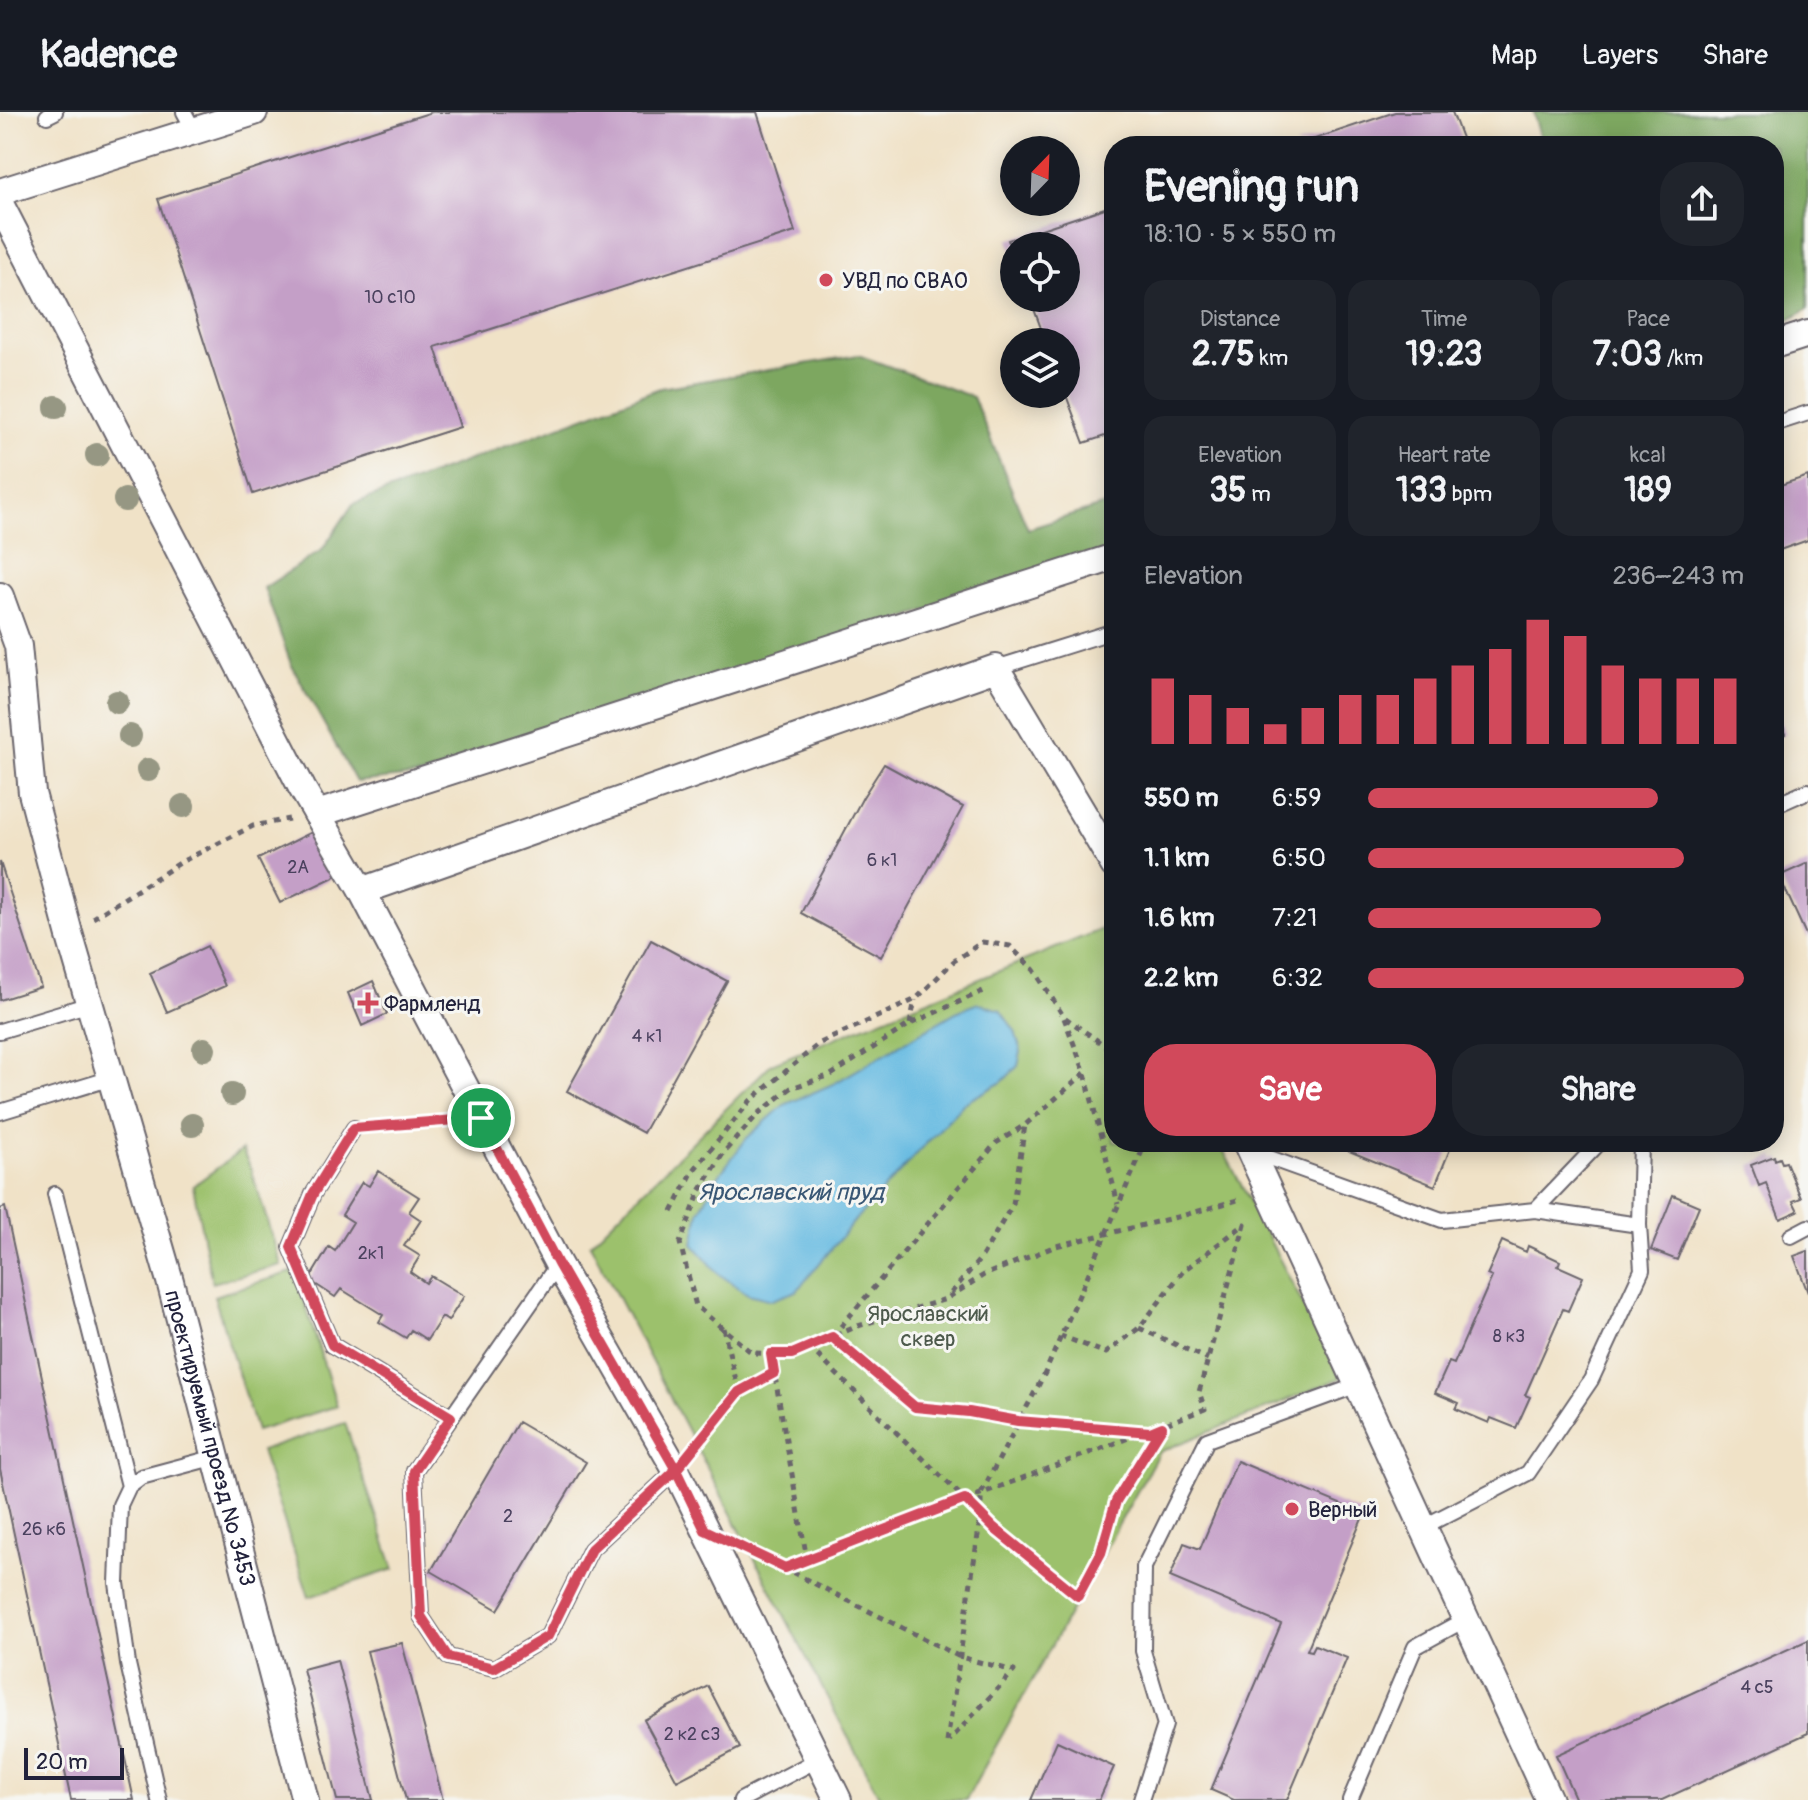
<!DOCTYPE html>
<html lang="en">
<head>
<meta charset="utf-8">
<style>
  :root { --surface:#171b24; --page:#20242c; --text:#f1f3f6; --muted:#9ea1a6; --line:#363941; --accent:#d1495b }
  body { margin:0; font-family:Pangolin,sans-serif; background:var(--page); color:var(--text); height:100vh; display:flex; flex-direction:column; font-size:30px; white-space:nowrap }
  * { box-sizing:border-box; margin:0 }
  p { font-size:26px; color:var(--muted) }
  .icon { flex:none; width:44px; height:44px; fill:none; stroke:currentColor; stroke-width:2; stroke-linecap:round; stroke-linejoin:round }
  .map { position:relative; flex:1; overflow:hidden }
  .panel { position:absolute; left:1104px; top:24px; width:680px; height:1016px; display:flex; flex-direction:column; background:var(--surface); border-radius:32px; box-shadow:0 4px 20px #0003 }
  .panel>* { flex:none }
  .needle { width:52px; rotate:23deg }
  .fabs { position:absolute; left:1000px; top:24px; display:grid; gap:16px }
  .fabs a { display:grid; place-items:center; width:80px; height:80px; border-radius:50%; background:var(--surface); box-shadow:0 4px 20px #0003; font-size:40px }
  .scale { position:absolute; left:24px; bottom:20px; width:100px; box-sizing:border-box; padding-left:8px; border:4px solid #22223b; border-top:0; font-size:22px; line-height:28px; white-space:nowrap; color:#22223b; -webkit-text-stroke:6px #f6f6f2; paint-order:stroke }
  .pin { position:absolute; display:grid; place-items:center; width:68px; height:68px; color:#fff; margin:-34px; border:4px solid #fff; border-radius:50%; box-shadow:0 2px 8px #0007 }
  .round { display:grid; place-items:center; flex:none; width:84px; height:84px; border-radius:32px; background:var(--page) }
  .head { display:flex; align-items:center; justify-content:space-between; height:136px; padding:0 40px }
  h1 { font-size:44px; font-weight:800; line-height:60px }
  .stats { display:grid; grid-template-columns:repeat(3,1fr); gap:12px; height:136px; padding:8px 40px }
  .stats div { display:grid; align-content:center; border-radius:20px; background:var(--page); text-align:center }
  .stats b { font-size:34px; font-weight:800 }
  .stats small { font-size:22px; font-weight:400 }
  .stats p { font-size:22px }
  .chart { height:224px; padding:16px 40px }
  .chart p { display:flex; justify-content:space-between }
  .chart svg { width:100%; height:144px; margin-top:8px; stroke:var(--accent); stroke-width:6 }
  .cta { display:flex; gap:16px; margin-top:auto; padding:16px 40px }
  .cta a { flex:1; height:92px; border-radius:32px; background:var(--accent); color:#fff; font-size:32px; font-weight:800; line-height:92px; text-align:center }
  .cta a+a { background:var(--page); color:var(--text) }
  ul { padding:0 40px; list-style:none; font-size:26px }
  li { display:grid; grid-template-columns:128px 96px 1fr; align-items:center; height:60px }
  li i { height:20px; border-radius:10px; background:var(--accent) }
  header { display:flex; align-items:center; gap:48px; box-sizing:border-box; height:112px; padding:0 40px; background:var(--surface); border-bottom:2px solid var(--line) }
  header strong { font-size:38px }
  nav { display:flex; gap:44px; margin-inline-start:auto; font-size:28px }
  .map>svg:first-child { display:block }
  .green { fill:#9cc16c; stroke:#5f7254; stroke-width:2 }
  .forest { fill:#7da760; stroke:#50644e; stroke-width:2 }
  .water { fill:#65bae1; stroke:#446e8e; stroke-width:2 }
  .building { fill:#c49fc7 }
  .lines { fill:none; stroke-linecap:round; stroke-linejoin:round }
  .lane-casing { stroke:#6a656c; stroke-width:18 }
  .street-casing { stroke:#6a656c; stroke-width:30 }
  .path { stroke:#6a656c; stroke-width:5; stroke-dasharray:6 6; stroke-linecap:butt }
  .lane { stroke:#fff; stroke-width:14 }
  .street { stroke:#fff; stroke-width:26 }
  .tree { fill:#969783 }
  .route-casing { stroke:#fff; stroke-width:16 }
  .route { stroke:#d1495b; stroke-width:10 }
  .poi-dot { fill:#d1495b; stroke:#f6f6f2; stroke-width:3 }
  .labels { text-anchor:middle; stroke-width:6; stroke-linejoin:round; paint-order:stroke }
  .number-label { font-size:18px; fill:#4a415e }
  .poi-label { font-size:22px; fill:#22223b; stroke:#f6f6f2; text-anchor:start }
  .park-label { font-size:22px; fill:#4d5a4c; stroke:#f6f6f2 }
  .street-label { font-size:22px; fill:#22223b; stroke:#f6f6f2 }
  .water-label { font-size:24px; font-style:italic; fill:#395775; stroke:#f6f6f2 }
</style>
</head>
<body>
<header>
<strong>Kadence</strong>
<nav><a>Map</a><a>Layers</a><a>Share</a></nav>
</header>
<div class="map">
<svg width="1808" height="1688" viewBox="0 0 1808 1688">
  <rect width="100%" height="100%" fill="#f6f6f2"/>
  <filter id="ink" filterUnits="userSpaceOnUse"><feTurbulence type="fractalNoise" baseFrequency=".0125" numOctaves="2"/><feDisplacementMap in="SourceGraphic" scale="16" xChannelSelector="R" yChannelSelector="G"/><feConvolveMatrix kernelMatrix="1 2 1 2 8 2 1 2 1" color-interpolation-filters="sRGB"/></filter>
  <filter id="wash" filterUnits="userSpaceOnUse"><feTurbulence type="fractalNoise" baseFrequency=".006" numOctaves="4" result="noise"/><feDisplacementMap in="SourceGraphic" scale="32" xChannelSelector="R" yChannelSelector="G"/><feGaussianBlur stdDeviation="1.8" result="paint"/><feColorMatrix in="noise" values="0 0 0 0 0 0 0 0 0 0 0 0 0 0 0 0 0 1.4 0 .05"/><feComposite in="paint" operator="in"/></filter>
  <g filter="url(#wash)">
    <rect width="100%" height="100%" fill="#f0e2c7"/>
    <path class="green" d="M1107,815L1114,828V1030H1219L1341,1266L1159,1340L966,1688H881L590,1132L771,952Z
      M242,1038L251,1057L281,1153L212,1171L193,1074Z
      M295,1159L337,1294L256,1319L214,1184Z
      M345,1311L394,1457L309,1485L261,1339Z"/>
    <path class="forest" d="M1533,0H1808V197L1774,217V34H1543Z
      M858,243L973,285L1028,417L1114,390V437L424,663L356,670L291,552L264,476L322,438L353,392L660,276Z"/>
    <path class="water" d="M978,891L1000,898L1015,919L1021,940L1018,954L1002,970L964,991L856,1107L797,1179L772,1188L748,1182L719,1162L693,1132L699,1100L717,1066L747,1026L784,993L833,972L956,900Z"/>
    <g id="blocks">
      <path class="building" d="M432,0H757L795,120L435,235L460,315L253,382L158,87Z
        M1395,0H1452L1465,34H1294Z
        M1114,93V321L1084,331L1066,283V230H1046L1030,186H1066V134H1014V143L1008,128Z
        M1808,364V428L1774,440V375Z
        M1774,593L1786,622L1774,627Z
        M884,652L963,695L881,845L801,801L863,685Z
        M316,718L338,763L280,791L258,747Z
        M0,750L41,875L0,888Z
        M1808,751V827L1779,764Z
        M651,828L727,869L643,1021L567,979Z
        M207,834L225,874L167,900L150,861Z
        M373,869L387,902L362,914L348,881Z
        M1327,1030H1453L1435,1074Z
        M1774,1044L1775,1048L1780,1046L1782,1051L1786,1050L1801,1086L1793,1089L1798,1099L1780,1107L1766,1071L1759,1074L1751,1053Z
        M378,1059L419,1085L409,1100L421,1108L404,1134L420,1144L410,1160L426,1171L431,1164L464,1184L448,1209L442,1205L427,1228L411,1218L406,1226L379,1210L383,1203L341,1177L335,1185L309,1168L329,1135L335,1139L353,1110L342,1103L362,1070L369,1074Z
        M1673,1083L1699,1094L1677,1148L1651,1138Z
        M5,1095L88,1477L134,1688H71L0,1357V1097Z
        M1502,1129L1526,1140L1528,1134L1560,1149L1558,1154L1583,1165L1568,1199L1563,1197L1525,1283L1530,1285L1516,1316L1491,1306L1489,1311L1456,1297L1459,1291L1435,1281L1449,1250L1454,1252L1492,1165L1487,1163Z
        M1808,1139V1181L1794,1144Z
        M518,1310L586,1350L498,1498L431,1459Z
        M1237,1349L1364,1402L1307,1538L1312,1539L1315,1533L1347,1546L1287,1688H1234L1211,1678L1281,1512L1170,1465L1184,1431L1200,1437Z
        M1808,1528V1621L1662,1688H1576L1556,1643Z
        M402,1531L443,1688H406L367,1539Z
        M337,1548L373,1688H337L303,1557Z
        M708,1574L740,1636L677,1669L644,1608Z
        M1057,1629L1114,1655L1099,1688H1031Z"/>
    </g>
  </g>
  <g filter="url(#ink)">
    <use href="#blocks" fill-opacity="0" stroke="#6a656c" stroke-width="2"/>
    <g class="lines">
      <defs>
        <path id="lane" d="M184,0L195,20
          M47,4L55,0
          M1774,312L1808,301
          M996,556L1114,519
          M1774,694L1808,679
          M0,919L90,892
          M0,1000L112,966
          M354,1016L313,1082L291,1135L332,1233L451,1305
          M1250,1039L1442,1108L1535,1098L1600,1030
          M55,1082L129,1374
          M1535,1098L1639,1113
          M1791,1124L1808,1115
          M558,1152L414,1359L421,1504L448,1545L494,1556L548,1524L591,1437L676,1358
          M1423,1415L1528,1361L1591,1268L1642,1158L1639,1113L1641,1030
          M159,1688L128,1552L117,1471L120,1393L129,1374L141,1365L216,1345
          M741,1688L817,1648
          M1141,1688L1165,1613L1143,1539L1144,1455L1207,1328L1358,1273
          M1350,1688L1415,1535L1466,1507"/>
        <g id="street">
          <path d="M0,80L254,0"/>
          <path d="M0,92L302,676L362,779L558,1152L676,1358L838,1688"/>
          <path d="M1774,233L1808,222"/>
          <path id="s1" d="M0,484L18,534L32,681L69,821L170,1169L305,1688"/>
          <path d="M317,702L1114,445"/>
          <path d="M362,779L996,556L1114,753"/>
          <path d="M1246,1030L1549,1688"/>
        </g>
      </defs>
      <use href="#lane" class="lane-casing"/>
      <use href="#street" class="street-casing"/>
      <path class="path" d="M93,806L183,749L253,714L289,707
        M983,879L910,912L831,963L791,976L758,1002L724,1040L700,1079L680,1131L696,1194L752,1241L792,1242L858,1214L946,1187L984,1163L1056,1134L1181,1104L1241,1087
        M1064,906L1085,961L1118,1092
        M910,912L915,888
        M1085,961L1025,1013L996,1031L832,1225L915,1295L969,1300L1018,1309L1145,1320
        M375,1015L448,1009
        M672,1100L693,1059L751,988L820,931L916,887L954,849L982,830L1010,834L1034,858L1064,905L1114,940
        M951,1181L981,1146L1013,1092L1025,1013
        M1139,1216L1208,1247
        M809,1235L994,1416L1078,1484L1101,1441L1116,1389L1162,1316
        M771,1242L807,1448
        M739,1280L774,1261
        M694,1336L739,1280L723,1216
        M750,1439L960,1545L1014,1559L949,1629
        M785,1456L1205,1297L1199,1280L1245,1112L1184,1158L1139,1216L1106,1241L1061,1224
        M947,1630L981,1403V1381L1045,1261L1146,1030"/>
      <use href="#lane" class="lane"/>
      <use href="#street" class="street"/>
    </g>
    <g class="tree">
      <circle cx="56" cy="295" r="12"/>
      <circle cx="97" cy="343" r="12"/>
      <circle cx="125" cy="388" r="12"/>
      <circle cx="117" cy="590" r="12"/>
      <circle cx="130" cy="624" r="12"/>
      <circle cx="148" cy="658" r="12"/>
      <circle cx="183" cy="694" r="12"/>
      <circle cx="204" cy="937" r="12"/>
      <circle cx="232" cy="982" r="12"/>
      <circle cx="192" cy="1013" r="12"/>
    </g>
  </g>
  <g class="lines" filter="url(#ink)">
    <defs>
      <path id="route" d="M481,1006L558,1152L676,1358L705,1418L785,1456L965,1387L994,1416L1078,1484L1101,1441L1116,1389L1162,1315L1150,1320L1018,1309L969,1300L915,1295L832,1225L792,1242H771L774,1261L739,1280L676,1358L591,1437L548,1524L494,1556L448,1545L421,1504L414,1359L451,1305L332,1233L291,1135L313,1082L354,1016L481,1006"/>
    </defs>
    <use href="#route" class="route-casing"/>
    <use href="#route" class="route"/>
  </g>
  <g class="poi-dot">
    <circle cx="826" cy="168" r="8"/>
    <path d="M364 879h8v8h8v8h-8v8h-8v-8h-8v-8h8z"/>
    <circle cx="1292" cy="1397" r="8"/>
  </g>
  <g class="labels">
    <g class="number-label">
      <text x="390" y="191">10 с10</text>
      <text x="882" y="754">6 к1</text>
      <text x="298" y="761">2А</text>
      <text x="647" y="930">4 к1</text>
      <text x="371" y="1147">2к1</text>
      <text x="1509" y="1230">8 к3</text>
      <text x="508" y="1410">2</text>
      <text x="44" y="1423">26 к6</text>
      <text x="1757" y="1581">4 с5</text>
      <text x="692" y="1628">2 к2 с3</text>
    </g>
    <g class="poi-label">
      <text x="842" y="176">УВД по СВАО</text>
      <text x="384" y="899">Фармленд</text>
      <text x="1308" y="1405">Верный</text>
    </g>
    <g class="park-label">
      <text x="928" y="1209">Ярославский<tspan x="928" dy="25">сквер</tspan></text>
    </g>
    <g class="street-label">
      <text dy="8" stroke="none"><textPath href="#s1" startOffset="870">проектируемый проезд № 3453</textPath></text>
    </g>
    <g class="water-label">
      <text x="791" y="1088">Ярославский пруд</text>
    </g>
  </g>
</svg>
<div class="fabs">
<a><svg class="needle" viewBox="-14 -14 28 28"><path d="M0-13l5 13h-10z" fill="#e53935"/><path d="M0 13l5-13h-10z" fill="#9ea1a6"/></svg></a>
<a><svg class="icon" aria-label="locate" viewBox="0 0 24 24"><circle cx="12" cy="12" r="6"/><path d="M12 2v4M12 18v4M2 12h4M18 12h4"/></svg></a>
<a><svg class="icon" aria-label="layers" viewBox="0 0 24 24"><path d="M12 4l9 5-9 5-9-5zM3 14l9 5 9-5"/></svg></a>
</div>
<div class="scale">20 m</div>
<div class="pin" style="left:481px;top:1006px;background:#1e9e55"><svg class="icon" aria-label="arrive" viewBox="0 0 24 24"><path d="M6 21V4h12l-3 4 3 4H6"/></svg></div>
<section class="panel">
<div class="head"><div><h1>Evening run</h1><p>18:10 · 5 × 550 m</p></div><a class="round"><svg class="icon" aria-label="share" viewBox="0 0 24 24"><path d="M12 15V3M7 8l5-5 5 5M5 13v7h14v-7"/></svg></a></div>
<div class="stats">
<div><p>Distance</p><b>2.75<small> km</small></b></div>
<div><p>Time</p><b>19:23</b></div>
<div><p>Pace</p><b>7:03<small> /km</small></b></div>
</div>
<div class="stats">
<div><p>Elevation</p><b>35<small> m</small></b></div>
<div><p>Heart rate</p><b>133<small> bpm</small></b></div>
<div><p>kcal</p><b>189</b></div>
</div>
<div class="chart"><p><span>Elevation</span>236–243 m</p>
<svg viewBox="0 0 160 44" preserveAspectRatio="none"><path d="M5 44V24M15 44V29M25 44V33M35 44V38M45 44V33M55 44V29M65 44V29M75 44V24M85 44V20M95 44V15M105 44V6M115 44V11M125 44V20M135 44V24M145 44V24M155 44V24"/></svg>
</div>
<ul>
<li><b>550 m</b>6:59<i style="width:77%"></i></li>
<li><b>1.1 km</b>6:50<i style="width:84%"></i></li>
<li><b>1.6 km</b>7:21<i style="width:62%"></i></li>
<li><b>2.2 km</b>6:32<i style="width:100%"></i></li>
</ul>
<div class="cta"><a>Save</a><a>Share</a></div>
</section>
</div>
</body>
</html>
